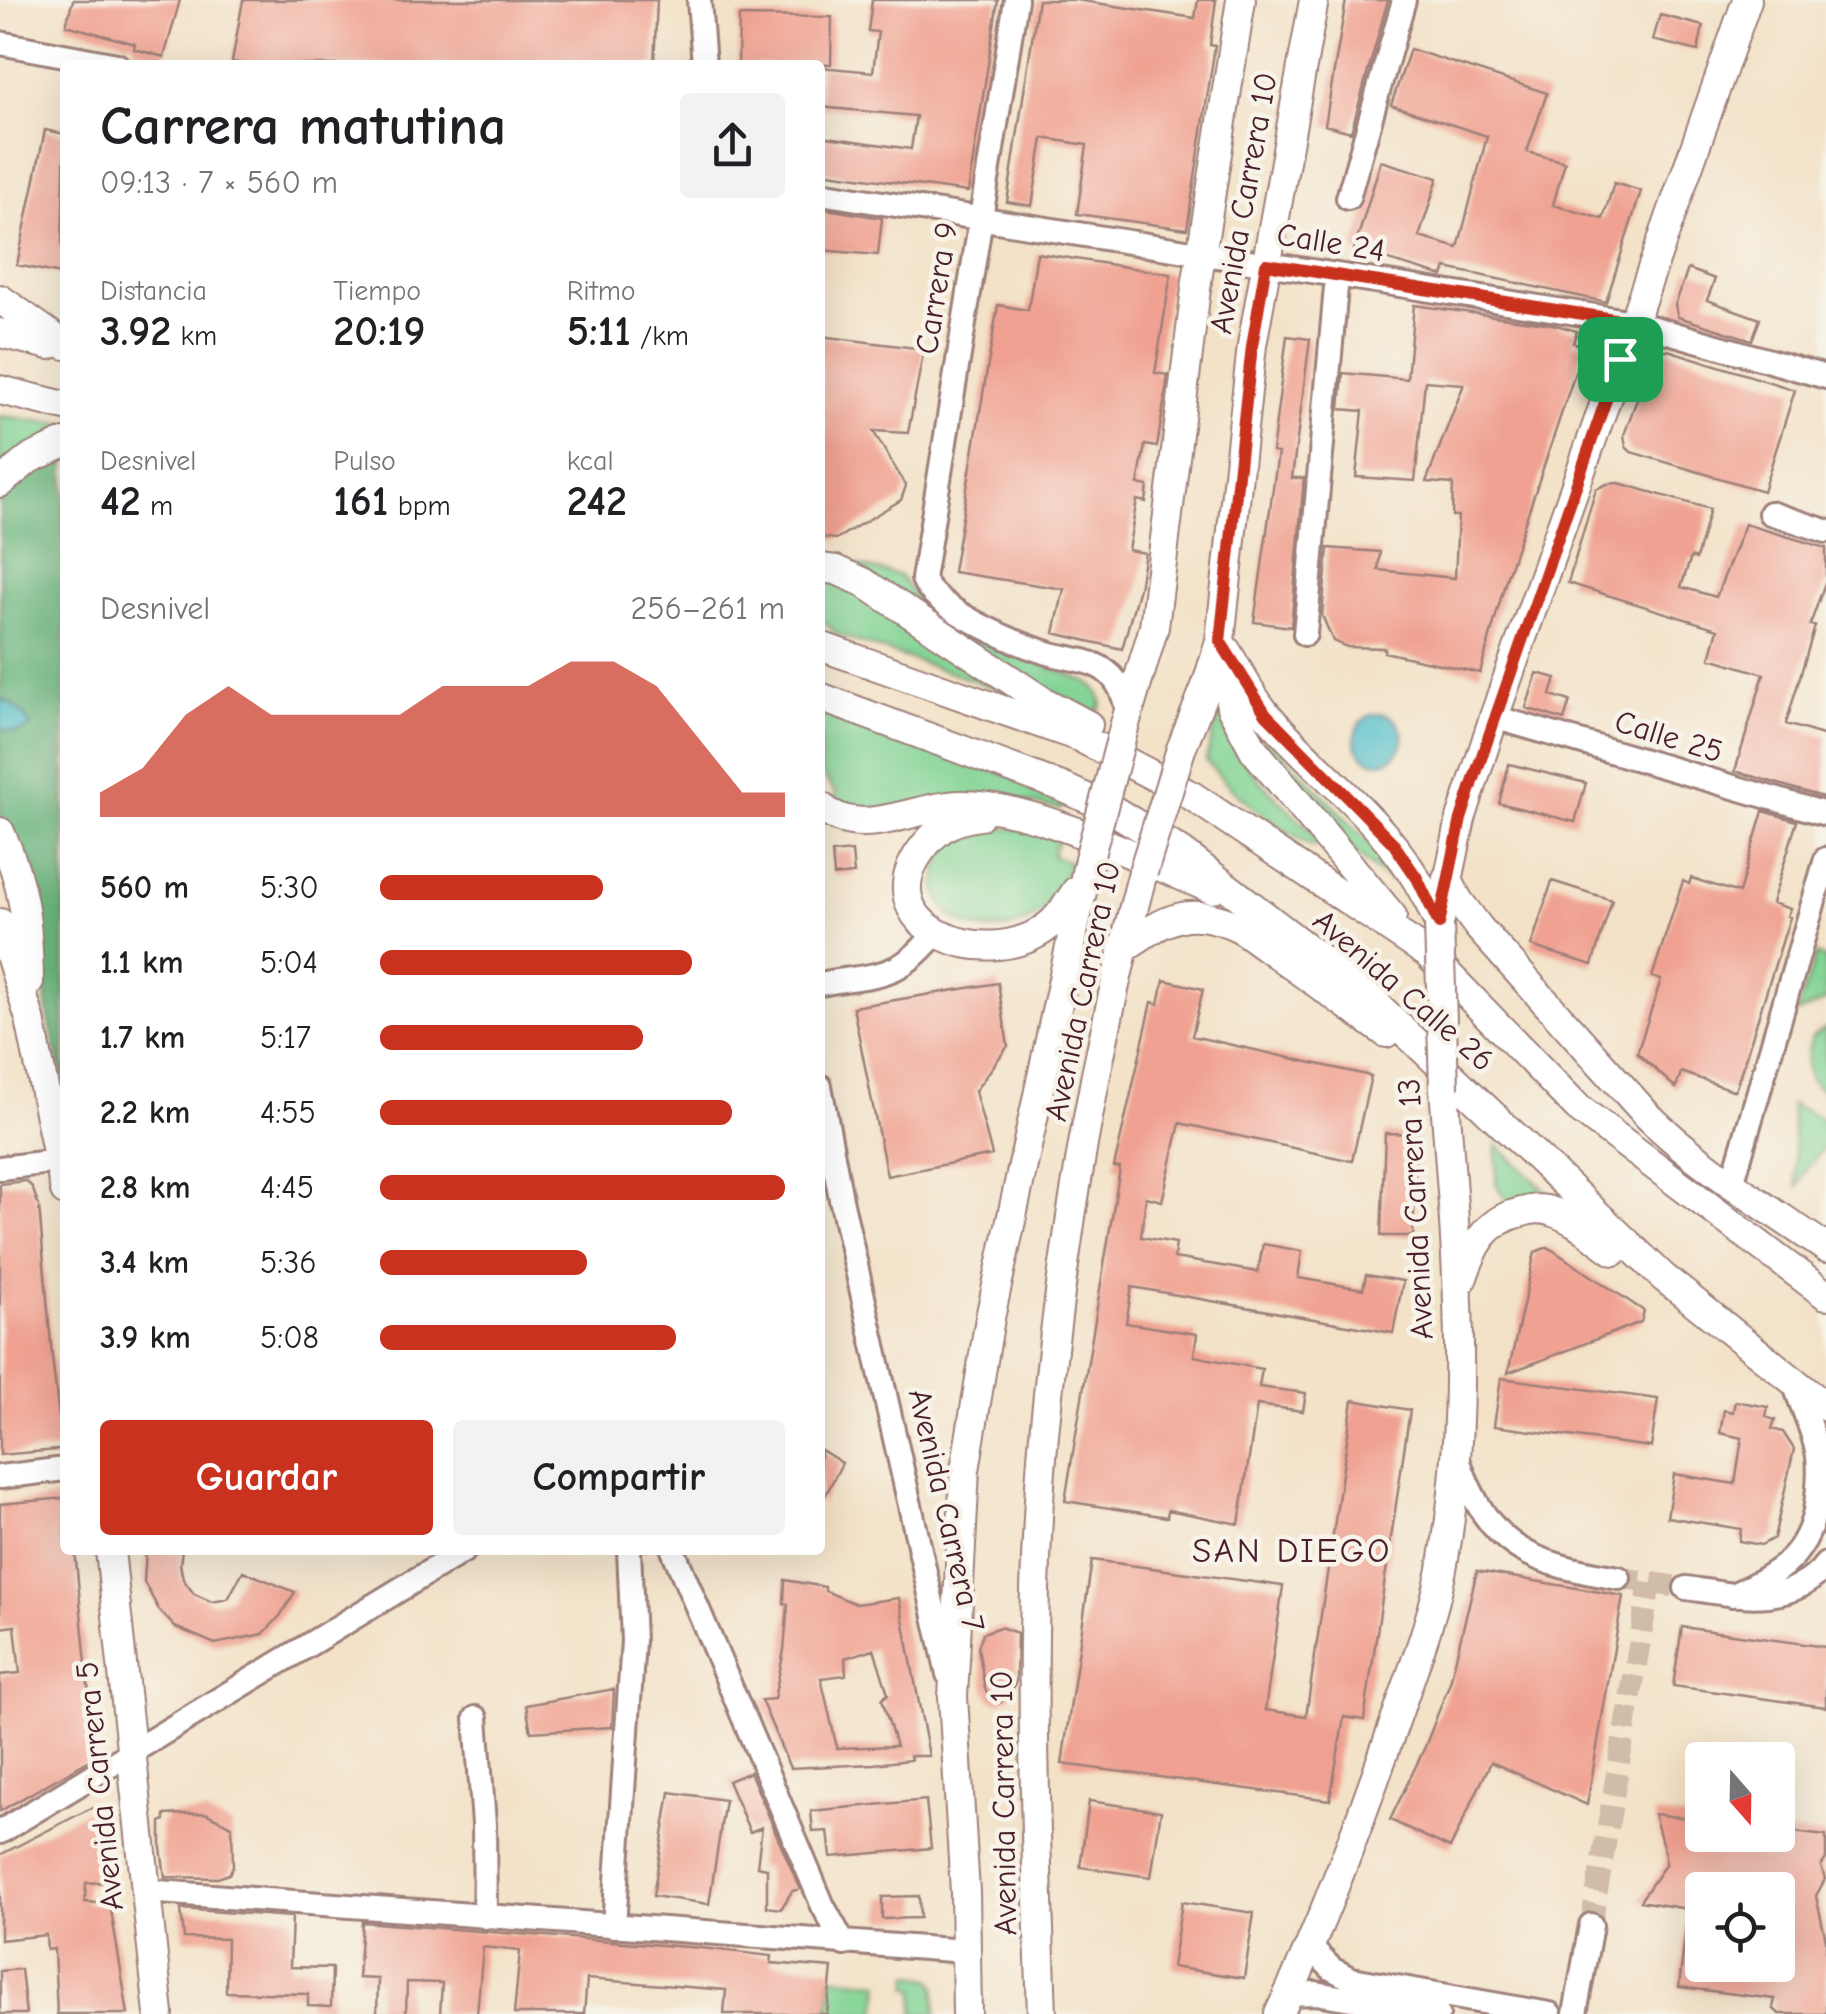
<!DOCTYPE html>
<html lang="es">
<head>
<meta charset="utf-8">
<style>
  :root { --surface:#fff; --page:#f2f2f2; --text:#202124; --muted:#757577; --accent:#c8321e }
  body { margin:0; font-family:"Comic Neue",sans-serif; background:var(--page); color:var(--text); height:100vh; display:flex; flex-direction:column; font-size:38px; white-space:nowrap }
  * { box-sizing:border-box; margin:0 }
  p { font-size:32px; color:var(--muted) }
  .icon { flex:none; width:55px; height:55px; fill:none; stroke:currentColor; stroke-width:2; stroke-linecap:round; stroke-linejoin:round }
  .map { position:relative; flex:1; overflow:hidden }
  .panel { position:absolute; left:60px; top:60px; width:765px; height:1495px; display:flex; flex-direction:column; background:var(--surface); border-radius:10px; box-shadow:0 10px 40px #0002 }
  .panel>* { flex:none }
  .needle { width:65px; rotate:160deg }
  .fabs { position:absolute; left:1685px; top:1742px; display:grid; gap:20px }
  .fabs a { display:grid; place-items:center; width:110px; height:110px; border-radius:10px; background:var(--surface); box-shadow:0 10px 40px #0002; font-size:50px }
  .pin { position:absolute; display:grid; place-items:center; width:85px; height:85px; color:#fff; margin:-42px; border-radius:20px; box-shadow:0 5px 15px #0006 }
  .round { display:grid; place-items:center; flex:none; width:105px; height:105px; border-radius:10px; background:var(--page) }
  .headline { display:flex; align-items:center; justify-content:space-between; height:170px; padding:0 40px }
  h1 { font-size:55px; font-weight:800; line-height:75px }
  .figures { display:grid; grid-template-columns:repeat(3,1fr); gap:15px; height:170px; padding:10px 40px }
  .figures div { display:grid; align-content:center }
  .figures b { font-size:42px; font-weight:800 }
  .figures small { font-size:28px; font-weight:400 }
  .figures p { font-size:28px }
  .chart { height:280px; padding:20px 40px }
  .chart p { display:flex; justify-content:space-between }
  .chart svg { width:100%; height:180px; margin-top:10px; fill:var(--accent); opacity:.7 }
  .action { display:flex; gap:20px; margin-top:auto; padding:20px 40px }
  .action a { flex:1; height:115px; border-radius:10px; background:var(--accent); color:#fff; font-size:40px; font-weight:800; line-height:115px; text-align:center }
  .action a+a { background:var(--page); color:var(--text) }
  ul { padding:0 40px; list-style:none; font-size:32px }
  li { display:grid; grid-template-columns:160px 120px 1fr; align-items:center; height:75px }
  li i { height:25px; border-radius:12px; background:var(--accent) }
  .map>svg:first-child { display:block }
  .green { fill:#83d495; stroke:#667a60; stroke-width:2.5 }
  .forest { fill:#6ab67e; stroke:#5a6a54; stroke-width:2.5 }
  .water { fill:#51beca; stroke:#4e6e7a; stroke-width:2.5 }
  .building { fill:#f0a191; fill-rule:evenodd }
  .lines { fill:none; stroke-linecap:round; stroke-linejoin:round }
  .minor-tunnel { stroke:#d1bba9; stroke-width:22; stroke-dasharray:22 11; stroke-linecap:butt }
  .minor-casing { stroke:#9e807a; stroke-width:28 }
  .major-casing { stroke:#9e807a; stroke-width:32 }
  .minor { stroke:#fff; stroke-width:22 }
  .major { stroke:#fff; stroke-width:28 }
  .major-bridge-casing { stroke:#9e807a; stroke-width:32; stroke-linecap:butt }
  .major-bridge { stroke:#fff; stroke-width:28 }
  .route-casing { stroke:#fff; stroke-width:20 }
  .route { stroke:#c8321e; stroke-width:12 }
  .labels { text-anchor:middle; stroke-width:9; stroke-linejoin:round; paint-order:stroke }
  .street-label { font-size:32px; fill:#4a1f2b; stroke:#f7f3e8 }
  .neighbourhood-label { font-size:35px; letter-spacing:2.5px; fill:#4a1f2b; stroke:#f7f3e8 }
</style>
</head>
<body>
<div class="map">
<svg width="1826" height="2014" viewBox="0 0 1826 2014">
  <rect width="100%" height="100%" fill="#f7f3e8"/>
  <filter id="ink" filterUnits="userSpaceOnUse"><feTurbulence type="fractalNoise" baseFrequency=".01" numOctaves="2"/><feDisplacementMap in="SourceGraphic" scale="20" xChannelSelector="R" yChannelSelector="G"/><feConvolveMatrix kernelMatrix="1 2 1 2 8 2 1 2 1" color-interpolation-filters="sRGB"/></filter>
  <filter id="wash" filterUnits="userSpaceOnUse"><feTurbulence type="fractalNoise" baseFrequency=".0048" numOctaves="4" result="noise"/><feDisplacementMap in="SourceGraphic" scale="40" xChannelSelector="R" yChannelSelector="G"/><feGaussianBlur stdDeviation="2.25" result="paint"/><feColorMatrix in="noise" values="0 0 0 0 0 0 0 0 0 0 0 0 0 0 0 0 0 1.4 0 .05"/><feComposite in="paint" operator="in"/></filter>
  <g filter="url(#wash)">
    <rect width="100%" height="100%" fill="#f3e2c8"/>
    <path class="green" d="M0,416L65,424V435L0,467Z
      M820,557L899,575L923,606L1018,655L1088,682L1097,690L1102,702L1100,709L1092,712L1075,711Z
      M820,578L842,580L1023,697L838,635L820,618Z
      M820,711L1066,795L1061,809L1007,799L855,810L833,800L837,794L820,772Z
      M1218,714C1237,767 1283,803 1322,841L1313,846C1271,824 1237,798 1206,761Z
      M1251,721L1391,865L1392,881C1343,852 1280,770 1251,721Z
      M985,826L1060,832L1052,856L1070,862C1065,873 1062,888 1054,898C998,969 898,909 951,845C959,836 974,831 985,826Z
      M1816,955L1826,959V1001L1796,1014Z
      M1826,1028V1091C1801,1083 1805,1058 1812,1037Z
      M1791,1104L1826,1121V1146L1806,1169L1797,1189Z
      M1497,1145L1554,1199L1508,1203L1496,1184Z
      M911,1974L931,1979L936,1985V2014H914L916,1989L909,1988Z
      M832,1977L880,1982L877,2014H829Z"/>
    <path class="forest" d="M65,458V1088L48,1016L39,924L26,868L0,815V502C14,482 41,464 65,458Z"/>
    <path class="water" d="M0,698C13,704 24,713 31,726L28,730L15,733L0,729Z
      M1355 738a24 24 0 1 1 48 0a24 24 0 1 1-48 0Z"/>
    <g id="blocks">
      <path class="building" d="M73,0H180L164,57L134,49L135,44L66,25Z
        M243,0H657L654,65H250L232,62Z
        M872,0H998L968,192L820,172V136L911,149L916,116L820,107V67L873,72L878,32L868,31Z
        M1038,0H1076L1195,18L1198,0H1216L1210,45L1215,46L1187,229L1077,214L1087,145L1043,138L1032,206L1007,202Z
        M1346,0H1388L1351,132L1325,125Z
        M1660,15L1703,26L1698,51L1653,40Z
        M739,16L832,17L831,64L738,65Z
        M1410,49L1547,93L1527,152L1565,162L1553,205L1603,219L1614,183L1641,191L1606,302L1446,268L1443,276L1354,250L1381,161L1438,178L1419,237L1458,248L1487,136L1391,105Z
        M45,130L65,134L62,246L65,247V275L17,265Z
        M820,208L882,218L878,255L820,250Z
        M1037,253L1171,274L1155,373L1168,375L1165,397L1157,447L1145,445L1138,484L1148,486L1146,502L1137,500L1128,550L1145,553L1139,588L1122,649L1054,633L1064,589L953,572L998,305L1028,310Z
        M1688,269L1715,279L1707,300L1760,319L1752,340L1678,317L1675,305Z
        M1414,305L1552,324L1577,331L1573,343L1584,346L1507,576L1480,673L1384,652L1385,648L1347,647L1333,641L1322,615L1328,548L1380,552L1378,570L1455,578L1458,516H1452L1453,484L1426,482L1464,384L1425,381L1415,481L1356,477L1363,411L1340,409L1343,373L1407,379Z
        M820,336L924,349L908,433L873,431L906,486L901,500L836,539L820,537Z
        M1287,336L1310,339L1292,478H1304L1291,627L1254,622L1278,453L1272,452Z
        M1657,350H1668L1795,390L1763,491L1631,452L1626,447L1624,435L1653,354Z
        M1619,483L1710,509L1696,559L1691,557L1681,587L1716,597L1745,524L1826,548V580L1810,625L1815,626L1786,724L1826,736V798L1735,771L1764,674L1710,658L1718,629L1568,583L1596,489L1607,484Z
        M1537,673L1556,678L1551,695L1570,701L1564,720L1526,708Z
        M1509,764L1586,783L1575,822L1499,803Z
        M1763,811L1797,821L1772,903L1790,909L1787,916L1790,917L1735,1091L1681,1072L1676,1088L1637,1053L1661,980L1652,977L1683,881L1689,884L1691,878L1739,893Z
        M852,851L854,874L834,876L832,853Z
        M1552,881L1612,900L1592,965L1531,946Z
        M1164,980L1203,989L1192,1036L1371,1076L1352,1161L1180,1123L1162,1201L1146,1197L1141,1237L1176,1243L1174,1258L1258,1272L1263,1244L1302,1251L1298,1278L1363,1289L1366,1275L1403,1281L1393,1333L1132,1287L1126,1323L1197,1334L1194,1356L1262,1369L1259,1387L1306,1393L1303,1411L1257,1405L1239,1524L1168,1510L1167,1517L1065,1501L1120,1168L1114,1167L1152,1002L1159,1004Z
        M998,983L1008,1046L975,1091L992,1155L887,1176L853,1007Z
        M1385,1133L1416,1134L1413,1236H1381Z
        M26,1181L32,1187L39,1206L52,1356L59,1417L65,1416V1446L57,1450L0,1455V1184Z
        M1548,1247L1644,1311L1641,1322L1508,1373L1535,1252Z
        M1501,1378L1658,1399L1651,1447L1494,1426Z
        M1353,1400L1410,1410L1364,1720L1344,1717L1330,1800L1062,1764L1092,1560L1283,1586L1265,1710L1306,1716Z
        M1735,1401L1768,1407L1766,1417L1775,1420L1772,1429L1783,1432L1794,1449L1774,1538L1761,1545L1739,1541L1741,1529L1667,1517L1674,1474L1735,1484L1742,1438L1720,1433L1724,1410L1733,1412Z
        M820,1449L842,1463L820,1506Z
        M65,1498V1550H75L95,1757L0,1811V1675L20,1673L15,1626L0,1628V1504Z
        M146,1550H182L180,1564L183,1579L194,1594L212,1602L228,1599L243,1571L295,1592L280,1616L263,1634L215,1644L175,1627L159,1610L144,1582Z
        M1477,1571L1623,1596L1587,1805L1491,1762L1450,1848L1390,1820L1425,1747L1450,1682Z
        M785,1580L825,1587V1591L856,1604L899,1598L929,1756H910L911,1760L873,1764L790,1768L761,1700L774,1699L784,1650L788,1604L784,1603ZM874,1649L888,1694L882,1699L896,1746L837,1748L821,1678L846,1675L845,1658Z
        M1000,1627L1017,1633L1016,1681L1010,1696L999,1703L990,1699L985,1689L978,1647L983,1633Z
        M1682,1627L1826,1647V1707L1673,1686Z
        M614,1689L612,1727L531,1732L526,1705Z
        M750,1772L800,1889L792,1891L781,1909L767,1907V1868L757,1866L762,1827L750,1832L728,1781Z
        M670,1792L725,1800L709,1904L653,1896Z
        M926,1800L931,1848L831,1857L828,1831L813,1832L811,1811Z
        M1089,1801L1161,1811L1151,1877L1080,1867Z
        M91,1808L99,1810L106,1882L86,1883L85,1902L110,1904L128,2014H57L54,1949L47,1950L46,1935L0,1940V1855Z
        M205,1813L232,1826L233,1866L229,1874L218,1878L165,1877L161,1848V1822L165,1820V1815Z
        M1654,1814L1702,1820V1835H1778V1830L1826,1836V1859L1821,1866L1825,1879L1816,1896L1826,1940V2014H1779L1773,2008L1775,1999L1679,1987L1688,1909L1640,1901L1665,1865V1854ZM1702,1890H1778V1965H1702Z
        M919,1896L920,1918L882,1919V1897Z
        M1182,1902L1254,1913L1244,1978L1172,1967Z
        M181,1909L292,1917L290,1967L332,1968L331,2007L308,2006V1994L226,1992L227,1939L184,1938Z
        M362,1922L701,1948L772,1956L771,1963L832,1968L827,2014H724L726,1990L587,1979L584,2014H514L520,1951L483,1947L477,2014H440L442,1983L407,1982L406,2014H377L378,1979L358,1978Z
        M21,1969L26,2014H0V1971Z"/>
    </g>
  </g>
  <g filter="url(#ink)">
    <use href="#blocks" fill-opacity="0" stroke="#9e807a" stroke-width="2.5"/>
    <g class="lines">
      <path class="minor-tunnel" d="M1619,1578L1686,1588
        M1591,1925L1650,1583"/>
      <defs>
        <path id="minor" d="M699,0L704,65
          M1016,0L923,579C934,609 1017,644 1048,653C1067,659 1091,659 1107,672C1120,682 1124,697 1128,712
          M0,43L117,65
          M820,193L1633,322L1826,377
          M1348,198L1404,0
          M1770,513L1826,531
          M1305,634L1337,276
          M1494,717L1826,814
          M820,984C878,973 898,981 937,931
          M820,1086L841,1199L948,1674
          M0,1168L59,1161
          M1732,1184L1826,859
          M1458,1459C1489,1549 1529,1563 1619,1578
          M0,1477L65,1469
          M673,1550L823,1906L844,1944
          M1686,1588C1734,1595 1792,1609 1826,1564
          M1732,1595C1774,1576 1805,1559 1815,1511C1818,1493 1820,1474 1818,1456C1814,1431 1801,1406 1794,1382
          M476,1718L484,1824L485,1917
          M0,1832L465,1550
          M145,1891L965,1951
          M614,1926L633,1641L629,1550
          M1311,1948L1332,1969L1352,1979L1550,2014
          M1288,1994L1316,1993L1438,2014
          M1575,2014L1591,1925"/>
        <path id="major" d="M0,299L65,345
          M0,333L49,345
          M0,390L65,406
          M0,483L29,459L65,443
          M820,568L836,570L863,582L1041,700L1088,725
          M820,646L1079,737L1192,796L1427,953L1578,1108L1826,1295
          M1222,650L1231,707L1254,750L1392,916
          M1226,650C1240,672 1251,697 1268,716C1332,789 1400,829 1439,924
          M820,697L1062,787L1113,810L1183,853L1360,989L1663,1277L1826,1407
          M1125,724L1154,627L1197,281L1241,0
          M1181,749L1207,684L1220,641L1252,345L1314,0
          M820,806C860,842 912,806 959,805C1031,803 1144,861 1212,889
          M979,816C956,819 941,826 926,844C857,927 993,978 1053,922C1062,913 1069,902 1076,891
          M0,832C25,885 28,925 29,982
          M1447,878L1458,900L1479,928L1647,1115C1700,1167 1765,1206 1826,1248
          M0,923L30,1019L65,1191
          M1439,924L1461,819L1494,717L1747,0
          M1122,949C1166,919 1188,903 1240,928L1386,1033
          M1462,1280C1473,1247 1485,1220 1522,1212C1532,1209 1543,1208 1553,1212C1576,1219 1595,1238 1614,1251
          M110,1550L159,2014
          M967,2014L965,1892L953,1697L965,1470L990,1318L1089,859
          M1042,2014C1035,1818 1026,1619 1045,1424C1063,1238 1095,1052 1143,872
          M1279,2014C1325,1918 1361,1819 1396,1718C1414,1666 1435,1613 1444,1558C1471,1405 1456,1242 1444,1088"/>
      </defs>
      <use href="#minor" class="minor-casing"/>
      <use href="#major" class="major-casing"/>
      <use href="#minor" class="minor"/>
      <use href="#major" class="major"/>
      <defs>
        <path id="major-bridge" d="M1089,859L1125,724
          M1143,872L1181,749
          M1439,924L1444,1088"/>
      </defs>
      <use href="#major-bridge" class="major-bridge-casing"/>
      <use href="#major-bridge" class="major-bridge"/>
    </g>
  </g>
  <g class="lines" filter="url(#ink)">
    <defs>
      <path id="route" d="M1266,264L1633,322L1475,776L1461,819L1439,924L1417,878L1393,843L1266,714L1220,641L1252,346Z"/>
    </defs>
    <use href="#route" class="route-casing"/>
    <use href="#route" class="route"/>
  </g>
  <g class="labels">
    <g class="street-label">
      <text transform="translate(1243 203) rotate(-80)" y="11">Avenida Carrera 10</text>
      <text transform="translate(1331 242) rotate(9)" y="11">Calle 24</text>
      <text transform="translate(936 288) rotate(-81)" y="11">Carrera 9</text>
      <text transform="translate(1669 736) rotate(17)" y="11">Calle 25</text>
      <text transform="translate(1404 990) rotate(41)" y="11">Avenida Calle 26</text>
      <text transform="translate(1082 991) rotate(-78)" y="11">Avenida Carrera 10</text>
      <text transform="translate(1415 1209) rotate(-93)" y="11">Avenida Carrera 13</text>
      <text transform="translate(947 1510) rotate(77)" y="11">Avenida Carrera 7</text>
      <text transform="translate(99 1786) rotate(-96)" y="11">Avenida Carrera 5</text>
      <text transform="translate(1003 1803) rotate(-91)" y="11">Avenida Carrera 10</text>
    </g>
    <g class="neighbourhood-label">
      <text x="1292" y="1562">SAN DIEGO</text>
    </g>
  </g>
</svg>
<div class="fabs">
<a><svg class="needle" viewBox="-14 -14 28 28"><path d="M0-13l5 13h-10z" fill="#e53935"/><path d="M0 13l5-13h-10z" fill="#757577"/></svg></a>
<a><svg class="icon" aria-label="locate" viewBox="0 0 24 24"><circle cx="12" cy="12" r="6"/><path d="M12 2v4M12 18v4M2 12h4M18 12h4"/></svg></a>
</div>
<div class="pin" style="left:1620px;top:359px;background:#1e9e55"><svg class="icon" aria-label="arrive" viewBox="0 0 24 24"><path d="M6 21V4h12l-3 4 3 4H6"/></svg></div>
<section class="panel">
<div class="headline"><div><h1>Carrera matutina</h1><p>09:13 · 7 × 560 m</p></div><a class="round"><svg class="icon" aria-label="share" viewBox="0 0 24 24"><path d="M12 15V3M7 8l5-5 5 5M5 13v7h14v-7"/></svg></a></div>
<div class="figures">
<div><p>Distancia</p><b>3.92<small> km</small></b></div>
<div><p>Tiempo</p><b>20:19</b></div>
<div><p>Ritmo</p><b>5:11<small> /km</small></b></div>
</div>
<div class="figures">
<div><p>Desnivel</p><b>42<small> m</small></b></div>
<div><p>Pulso</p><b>161<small> bpm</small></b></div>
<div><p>kcal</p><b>242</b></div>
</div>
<div class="chart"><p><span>Desnivel</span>256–261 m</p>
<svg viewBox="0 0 160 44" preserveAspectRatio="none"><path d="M0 44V38L10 32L20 19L30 12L40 19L50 19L60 19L70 19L80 12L90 12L100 12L110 6L120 6L130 12L140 25L150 38L160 38V44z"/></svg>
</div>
<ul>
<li><b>560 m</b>5:30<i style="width:55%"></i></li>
<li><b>1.1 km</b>5:04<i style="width:77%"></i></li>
<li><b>1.7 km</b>5:17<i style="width:65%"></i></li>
<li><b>2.2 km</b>4:55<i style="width:87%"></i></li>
<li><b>2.8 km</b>4:45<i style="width:100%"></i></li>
<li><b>3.4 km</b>5:36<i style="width:51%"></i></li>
<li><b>3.9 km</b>5:08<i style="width:73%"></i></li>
</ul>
<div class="action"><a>Guardar</a><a>Compartir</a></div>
</section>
</div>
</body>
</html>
